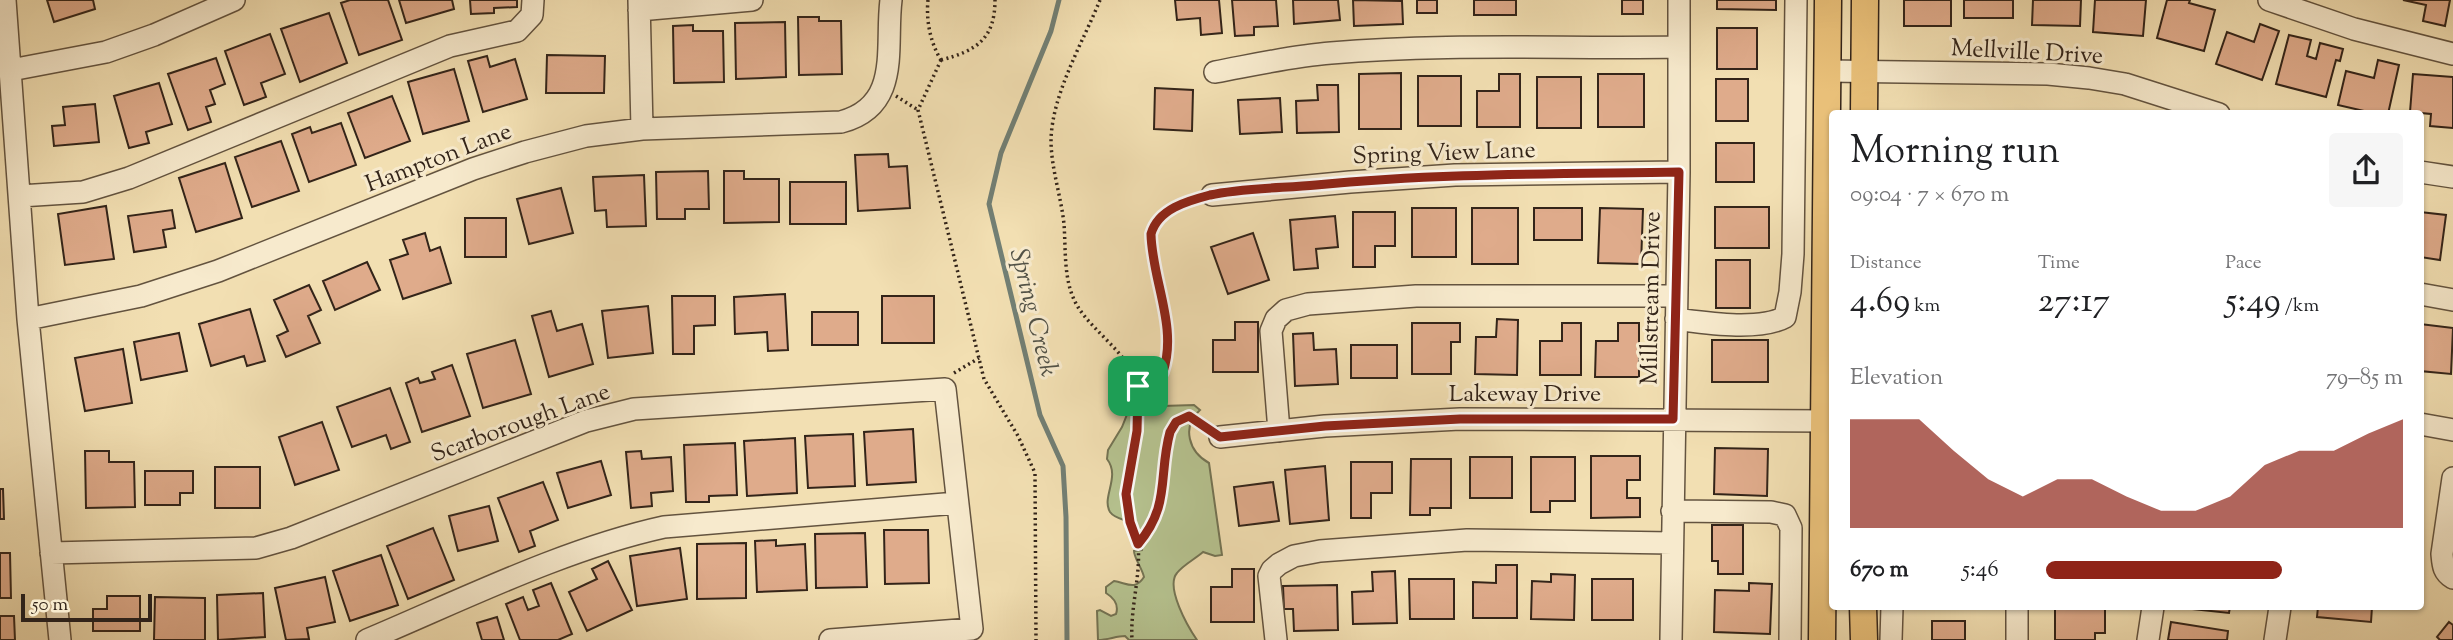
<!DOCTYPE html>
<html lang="en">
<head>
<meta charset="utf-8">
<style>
  :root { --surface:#fff; --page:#f6f6f6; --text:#202124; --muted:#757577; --accent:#8f2418 }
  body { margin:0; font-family:"Sorts Mill Goudy",serif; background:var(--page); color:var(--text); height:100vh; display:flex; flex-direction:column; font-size:26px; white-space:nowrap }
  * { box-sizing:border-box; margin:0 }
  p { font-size:23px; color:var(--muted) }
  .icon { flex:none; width:38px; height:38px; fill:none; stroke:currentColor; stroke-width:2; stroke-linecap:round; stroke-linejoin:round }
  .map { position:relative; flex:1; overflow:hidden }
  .drawer { position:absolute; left:1829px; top:110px; width:595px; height:500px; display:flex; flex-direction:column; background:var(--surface); border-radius:7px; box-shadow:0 2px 5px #0004 }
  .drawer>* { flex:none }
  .scale { position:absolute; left:21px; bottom:18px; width:131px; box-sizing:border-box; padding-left:7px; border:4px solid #332419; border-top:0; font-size:19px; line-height:24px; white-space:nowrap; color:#332419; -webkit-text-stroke:5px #f7eacd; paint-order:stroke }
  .pin { position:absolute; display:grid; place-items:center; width:60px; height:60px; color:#fff; margin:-30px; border-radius:14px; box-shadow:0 4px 10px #0006 }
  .round { display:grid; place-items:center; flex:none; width:74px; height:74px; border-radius:7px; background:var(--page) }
  .overview { display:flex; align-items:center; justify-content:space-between; height:119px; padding:0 21px }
  h1 { font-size:38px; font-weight:600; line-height:52px }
  .figures { display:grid; grid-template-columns:repeat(3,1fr); gap:10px; height:119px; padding:7px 21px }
  .figures div { display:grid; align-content:center }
  .figures b { font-size:35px; font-weight:600 }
  .figures small { font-size:19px; font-weight:400 }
  .figures p { font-size:19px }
  .chart { height:196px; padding:14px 21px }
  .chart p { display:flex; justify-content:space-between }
  .chart svg { width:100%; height:126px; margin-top:7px; fill:var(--accent); opacity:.7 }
  ul { padding:0 21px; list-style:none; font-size:23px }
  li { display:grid; grid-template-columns:112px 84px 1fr; align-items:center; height:52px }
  li i { height:18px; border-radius:9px; background:var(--accent) }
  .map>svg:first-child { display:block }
  .green { fill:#b6c390; stroke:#747454; stroke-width:2 }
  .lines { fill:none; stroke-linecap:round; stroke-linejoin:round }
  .stream { stroke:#727f74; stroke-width:5 }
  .building { fill:#dfab8b; stroke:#332419; stroke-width:2 }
  .minor-casing { stroke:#63533f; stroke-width:24 }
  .major-casing { stroke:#332419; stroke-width:29 }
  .path { stroke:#332419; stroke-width:3.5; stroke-dasharray:2 3.5; stroke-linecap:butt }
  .minor { stroke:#f7eacd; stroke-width:21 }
  .major { stroke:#e9c079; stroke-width:26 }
  .route-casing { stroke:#fff; stroke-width:14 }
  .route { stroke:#8f2418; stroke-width:9 }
  .labels { text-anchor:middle; stroke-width:6; stroke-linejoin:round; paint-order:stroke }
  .street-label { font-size:24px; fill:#332419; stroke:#f7eacd }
  .water-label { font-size:26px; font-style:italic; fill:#525247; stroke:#f7eacd }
</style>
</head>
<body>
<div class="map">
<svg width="2453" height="640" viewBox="0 0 2453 640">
  <rect width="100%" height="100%" fill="#f2dfb2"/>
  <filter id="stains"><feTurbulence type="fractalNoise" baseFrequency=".00286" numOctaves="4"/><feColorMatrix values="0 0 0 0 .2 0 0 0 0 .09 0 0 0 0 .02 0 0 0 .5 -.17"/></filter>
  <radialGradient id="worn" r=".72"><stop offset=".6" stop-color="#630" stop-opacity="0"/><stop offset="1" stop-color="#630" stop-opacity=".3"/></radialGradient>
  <path class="green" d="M1194,405L1200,410C1181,427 1189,452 1209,463L1222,555L1215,556L1203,552C1195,559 1183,565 1177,573C1165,587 1188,627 1197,640H1129L1125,636C1116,636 1108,640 1098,640L1097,611L1100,610L1111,616L1116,614C1119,605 1114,598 1106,593V587L1114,581C1127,583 1135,591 1144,577C1142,568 1134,558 1134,551L1142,550C1147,515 1119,525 1110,512C1101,497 1121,477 1107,459L1108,450L1122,427L1130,407Z"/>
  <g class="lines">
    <path class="stream" d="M1059,0L1051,31L1001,153L989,204L1040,415L1063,466L1066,517L1067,640"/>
  </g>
  <path class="building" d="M47,0H93L95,9L54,22Z
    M350,0H388L402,40L359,55L341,3Z
    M399,0H452L454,9L406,23Z
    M470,0H517V7L494,8V13L471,14Z
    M1175,0H1219L1222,33L1201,35L1200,18L1177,20Z
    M1232,0H1276L1278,26L1254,27V35L1235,36Z
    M1293,0H1338L1340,20L1294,24Z
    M1353,0L1402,1L1403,24L1354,26Z
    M1417,0H1437V13H1417Z
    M1474,0H1516V15H1474Z
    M1622,0H1643V14H1622Z
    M1717,0H1776V10L1717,9Z
    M1904,0H1951V26H1904Z
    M1964,0H2013V18H1964Z
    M2033,0H2081L2080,26L2032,25Z
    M2095,0H2146L2143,36L2093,32Z
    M2167,0H2190L2189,3L2215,10L2204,51L2157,38Z
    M2403,0H2450L2445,26L2423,21L2426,5Z
    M329,13L347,63L300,82L281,29Z
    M798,17H819V21H841L842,74L799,75Z
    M785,22L786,77L736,79L735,23Z
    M2260,24L2279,31L2262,80L2216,64L2227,32L2254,42Z
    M693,25V31H723L724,82L674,83L673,26Z
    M1717,28H1757V69H1717Z
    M270,34L285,74L261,83L266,97L244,105L225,51Z
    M2289,35L2311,40L2307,56L2316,59L2320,43L2343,49L2340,61L2336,60L2326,97L2276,84Z
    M547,55L605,56L604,93H546Z
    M487,56L490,67L515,59L527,99L483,112L468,61Z
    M216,58L225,84L210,90L215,104L206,107L211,122L188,130L168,74Z
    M2378,60L2399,65L2388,114H2377L2338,105L2346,71L2374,78Z
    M454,69L469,121L423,134L408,82Z
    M1401,73V129H1359V74Z
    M1499,74H1520V127H1477V91H1499Z
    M1598,74H1644V127H1598Z
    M2413,74L2453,77V128L2430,126L2431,114L2410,112Z
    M1418,76H1461V126H1418Z
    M1537,77H1581V128H1537Z
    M1716,79H1748V121H1716Z
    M159,83L172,124L146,132L149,143L129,148L114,96Z
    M1317,85H1338L1339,132L1297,133L1296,101L1318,100Z
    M1155,88L1193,90L1192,131L1154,129Z
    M392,96L410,141L365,158L348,113Z
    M1280,98L1282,132L1240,134L1238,100Z
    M95,104L99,142L54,146L52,126L65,125L63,107Z
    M341,123L356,165L309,182L292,134L310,127L312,133Z
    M281,141L299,191L252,207L235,157Z
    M1716,143H1754V182H1716Z
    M888,154L889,167L907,166L910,208L858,211L855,155Z
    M225,163L242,218L196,232L179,178Z
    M708,171L709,209H685V219H657L656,172Z
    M724,171H744V179H779V222L724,223Z
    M644,175L646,226L607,227L606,210L595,211L593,177Z
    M790,182H846V224H790Z
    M561,188L573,233L529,244L517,199Z
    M106,206L114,259L65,265L58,214Z
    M1715,207H1769V248H1715Z
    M1412,208H1456V257H1412Z
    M1472,208H1518V264H1472Z
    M1534,208H1582V240H1534Z
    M1600,208L1643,209L1641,264L1598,263Z
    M172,210L175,228L163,230L166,247L134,252L128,216Z
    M1353,212H1395V246H1375V267H1353Z
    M2420,212L2446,215L2440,260L2420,257Z
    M1335,216L1338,247L1316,249L1318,268L1294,270L1290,220Z
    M465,218H506V257H465Z
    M425,233L430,251L440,247L451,283L403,299L390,260L408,254L403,240Z
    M1253,233L1269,280L1228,294L1211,247Z
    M1716,260H1750V308H1716Z
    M367,262L380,290L335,310L323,281Z
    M309,285L321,310L308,316L320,343L286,357L277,336L288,331L274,300Z
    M785,294L788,350L768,351L767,332L735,334L734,297Z
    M672,296H715V325L694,326V354H673Z
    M882,296H934V343H882Z
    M648,306L653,353L608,358L602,311Z
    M250,309L265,361L247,366L244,356L211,366L199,324Z
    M551,311L557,331L582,324L593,364L549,377L532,316Z
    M812,312H858V345H812Z
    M1497,319L1518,320L1517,375L1475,374L1476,337H1496Z
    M1235,322H1258V372H1213V340H1235Z
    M1412,323H1460V342H1451V374H1412Z
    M1562,323H1581V375H1540V341H1562Z
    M1618,323H1639V377H1595L1596,341H1618Z
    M2420,324L2453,328L2451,374L2420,371Z
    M179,333L187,371L141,380L134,342Z
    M1313,333L1314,350L1336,349L1338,384L1295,386L1293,334Z
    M515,340L531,394L483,408L467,354Z
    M1712,340H1768V382H1712Z
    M1351,345H1397V378H1351Z
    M123,349L132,403L85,411L75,358Z
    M452,365L470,416L422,432L406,383L418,378L420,383L435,379L432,372Z
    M390,388L410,442L391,449L386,435L352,447L337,407Z
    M322,422L339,470L295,485L279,437Z
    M913,429L916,482L867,485L864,432Z
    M853,434L855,486L808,488L805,436Z
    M795,438L797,493L747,496L744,441Z
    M735,443L737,495L709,496V502H686L684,445Z
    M1715,448L1768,449L1767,496L1714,494Z
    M85,451H109V462H134L135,507L86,508Z
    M641,451L642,459L671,457L673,491L651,493L652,506L631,508L626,452Z
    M1591,456H1640V480H1627V498H1640V517L1591,518Z
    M1470,457H1512V498H1470Z
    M1531,457H1575V501H1550V512H1531Z
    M1411,459H1451V508H1430V515H1410Z
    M601,461L611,495L568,508L557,473Z
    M1351,462H1392V493H1371V518H1351Z
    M1325,466L1329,520L1290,524L1285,470Z
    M215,467H260V508H215Z
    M145,471H193V493H180V505H145Z
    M543,482L558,520L530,531L535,546L519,552L498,498Z
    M1273,482L1279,521L1239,526L1234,487Z
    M0,489H3L4,519H0Z
    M489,506L498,541L458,551L449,516Z
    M1712,525H1743V574H1718V561H1712Z
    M433,528L454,580L408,599L387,546Z
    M884,530H928L929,583L885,584Z
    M865,533L867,587L816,588L815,534Z
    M776,540V546L805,544L807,590L757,592L755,541Z
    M746,543V598L697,599V544Z
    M680,548L687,599L637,606L630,556Z
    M0,553H10L11,598H0Z
    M381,555L398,605L350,621L333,571Z
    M608,561L632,610L587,631L569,592L597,579L592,569Z
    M1496,565H1517V618H1473V582L1496,583Z
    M1232,569H1254V622H1211V587H1232Z
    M1395,571L1397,623L1353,624L1352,592L1373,591L1372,572Z
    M1551,574L1575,575L1574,620L1531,619L1532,581L1551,582Z
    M325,577L335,622L307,628L309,639L286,640L275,588Z
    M1409,579H1454V619H1410Z
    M1592,579H1633V620H1592Z
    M551,583L572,634L558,640H520L506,604L523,597L528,610L539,606L533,590Z
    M1749,583L1772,584L1770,634L1714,632L1715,590L1749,591Z
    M1337,585L1338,630L1294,631L1293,609H1284L1283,586Z
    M263,593L265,637L218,640L217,595Z
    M107,596H140V631H93V609H107Z
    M155,597L205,598V640H154Z
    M2193,607H2230L2229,613L2193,609Z
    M2318,607H2372L2371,622L2317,617Z
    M2055,609H2105V633H2095V640H2055Z
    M0,616H14L15,640H0Z
    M497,617L504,640H482L477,623Z
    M1932,621H1965V640H1932Z
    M2171,622L2228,631L2227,640H2168Z
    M2449,622L2453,625V640H2440L2437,637Z"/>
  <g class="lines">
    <defs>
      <path id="minor" d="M5,0L28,319L60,640
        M639,0L642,129
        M2269,0L2354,29L2453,54
        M639,10L752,0
        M11,70L106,52L154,35L234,0
        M1828,71L2048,74L2089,78L2125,84L2219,114
        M1215,72C1253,65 1292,56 1331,53C1447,43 1563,49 1679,47
        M2420,172L2453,177
        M1212,195L1350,182L1455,175L1679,172
        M20,196L83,192L129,178L450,46L517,31L532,15L533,0
        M2420,294L2453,300
        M28,319L141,296L218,271L473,169L525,152L586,136L642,129L841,122C902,106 885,47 891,0
        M1676,319C1704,323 1760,331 1785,317L1790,292L1793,254L1796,0
        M2420,424L2453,430
        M1279,431L1271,331L1276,319L1286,310L1308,304L1416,296H1676
        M1220,437L1325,426L1460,419L1832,421
        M2453,478L2442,554C2443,565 2443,572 2453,578
        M1672,511L1771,512L1785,515L1791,528L1790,640
        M51,553L256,548L291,538L586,421L634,409L945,389L972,629L830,640
        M2017,607V640
        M367,640C462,600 564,549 664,527L957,503
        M1276,640L1269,576L1272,570L1279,564L1294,556L1320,551L1467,540L1672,543
        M1671,640L1679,172V0
        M1891,640L1892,607
        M2148,640L2153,607
        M2275,640L2280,607"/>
      <path id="major" d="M1864,114L1865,0
        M1863,607L1864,640
        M1822,640L1828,0"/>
    </defs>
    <use href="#minor" class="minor-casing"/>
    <use href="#major" class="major-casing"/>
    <path class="path" d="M928,0C926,20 930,42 941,60
      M1100,0C1083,42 1052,94 1051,140C1051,168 1061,196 1064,224C1066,251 1063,283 1078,307C1094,333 1132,356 1137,387C1143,423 1127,458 1127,493C1126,512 1136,527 1138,545C1141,576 1130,608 1132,640
      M941,60L918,110L984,379L1018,436L1035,473L1036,640
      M941,60C976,51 995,39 995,0
      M896,96L918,110
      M954,373L979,358
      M1137,386L1163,372C1173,343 1165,306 1159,276C1156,262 1147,243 1152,229C1159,211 1179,205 1195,200
      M1138,544C1165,512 1164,477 1168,437C1171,425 1177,419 1189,416L1206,427"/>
    <use href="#minor" class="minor"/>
    <use href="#major" class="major"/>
  </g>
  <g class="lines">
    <defs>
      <path id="route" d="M1679,172L1673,419H1460L1325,426L1220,437L1189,416L1176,422L1170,432C1158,476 1171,505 1138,544L1130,522L1126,494L1137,431L1138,386L1163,372C1178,327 1152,280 1151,234C1158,209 1187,201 1210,195C1240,188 1284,188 1316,185C1437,173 1558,174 1679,172Z"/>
    </defs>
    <use href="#route" class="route-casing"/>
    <use href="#route" class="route"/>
  </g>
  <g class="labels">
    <g class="street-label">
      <text transform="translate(2027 51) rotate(3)" y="8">Mellville Drive</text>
      <text transform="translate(1444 152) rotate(-2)" y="8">Spring View Lane</text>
      <text transform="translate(438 157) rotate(-21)" y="8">Hampton Lane</text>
      <text transform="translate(1650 298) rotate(-89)" y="8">Millstream Drive</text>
      <text x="1525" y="401">Lakeway Drive</text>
      <text transform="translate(520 422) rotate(-20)" y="8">Scarborough Lane</text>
    </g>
    <g class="water-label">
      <text transform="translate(1035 312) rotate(76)" y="9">Spring Creek</text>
    </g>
  </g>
  <rect width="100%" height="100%" filter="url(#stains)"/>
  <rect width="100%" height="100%" fill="url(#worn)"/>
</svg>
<div class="scale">50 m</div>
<div class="pin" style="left:1138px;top:386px;background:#1e9e55"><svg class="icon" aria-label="arrive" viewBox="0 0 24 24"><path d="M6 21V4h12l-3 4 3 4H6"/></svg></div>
<section class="drawer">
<div class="overview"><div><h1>Morning run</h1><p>09:04 · 7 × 670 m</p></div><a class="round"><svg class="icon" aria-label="share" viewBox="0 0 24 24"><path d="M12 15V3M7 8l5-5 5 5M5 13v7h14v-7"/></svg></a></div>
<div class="figures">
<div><p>Distance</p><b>4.69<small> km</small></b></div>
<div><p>Time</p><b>27:17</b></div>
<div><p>Pace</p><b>5:49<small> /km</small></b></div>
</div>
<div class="chart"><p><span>Elevation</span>79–85 m</p>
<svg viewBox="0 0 160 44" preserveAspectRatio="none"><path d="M0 44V6L10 6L20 6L30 17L40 27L50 33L60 27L70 27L80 33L90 38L100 38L110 33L120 22L130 17L140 17L150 11L160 6V44z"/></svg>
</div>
<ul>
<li><b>670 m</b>5:46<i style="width:66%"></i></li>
</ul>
</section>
</div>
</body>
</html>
